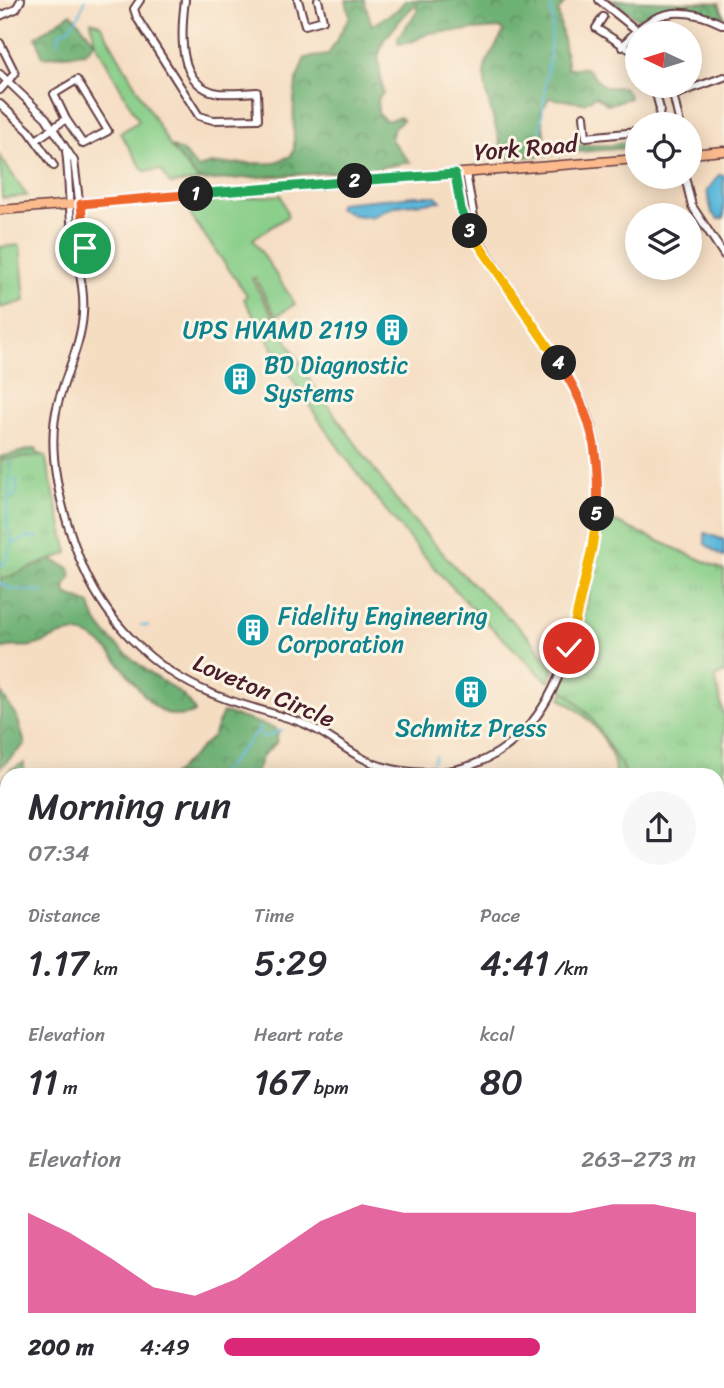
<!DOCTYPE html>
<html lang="en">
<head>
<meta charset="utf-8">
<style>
  :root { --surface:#fff; --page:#f7f7f7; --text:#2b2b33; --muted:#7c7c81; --accent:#db2777 }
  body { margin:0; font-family:Sriracha,sans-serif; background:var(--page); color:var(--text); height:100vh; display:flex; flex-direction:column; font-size:26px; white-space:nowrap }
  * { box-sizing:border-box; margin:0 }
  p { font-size:23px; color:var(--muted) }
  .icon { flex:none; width:38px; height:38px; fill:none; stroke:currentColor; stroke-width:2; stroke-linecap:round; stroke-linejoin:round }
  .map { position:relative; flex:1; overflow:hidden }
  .panel { position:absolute; left:0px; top:768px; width:724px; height:621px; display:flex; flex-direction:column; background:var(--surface); border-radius:21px 21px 0 0; box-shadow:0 4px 18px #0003 }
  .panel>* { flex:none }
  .needle { width:46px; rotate:274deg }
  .buttons { position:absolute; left:625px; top:21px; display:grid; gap:14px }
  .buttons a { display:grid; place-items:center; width:77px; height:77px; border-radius:50%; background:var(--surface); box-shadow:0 4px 18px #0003; font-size:35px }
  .pin { position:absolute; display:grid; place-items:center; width:60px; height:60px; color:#fff; margin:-30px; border:4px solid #fff; border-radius:50%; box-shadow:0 2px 7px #0007 }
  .km { position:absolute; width:35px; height:35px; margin:-18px; border-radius:50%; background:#222; color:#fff; font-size:19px; line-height:35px; text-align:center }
  .round { display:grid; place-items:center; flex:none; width:74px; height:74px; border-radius:37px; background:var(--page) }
  .summary { display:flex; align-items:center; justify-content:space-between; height:119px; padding:0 28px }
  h1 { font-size:38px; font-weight:600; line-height:52px }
  .stats { display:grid; grid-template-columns:repeat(3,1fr); gap:10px; height:119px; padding:7px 28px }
  .stats div { display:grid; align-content:center }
  .stats b { font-size:35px; font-weight:600 }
  .stats small { font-size:19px; font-weight:400 }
  .stats p { font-size:19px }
  .chart { height:196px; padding:14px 28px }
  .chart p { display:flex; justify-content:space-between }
  .chart svg { width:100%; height:126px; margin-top:7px; fill:var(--accent); opacity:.7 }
  ul { padding:0 28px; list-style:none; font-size:23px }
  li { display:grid; grid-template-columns:112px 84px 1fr; align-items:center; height:52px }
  li i { height:18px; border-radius:9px; background:var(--accent) }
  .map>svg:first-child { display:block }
  .grass { fill:#88ce89; stroke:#69765a; stroke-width:2 }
  .forest { fill:url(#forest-crowns); stroke:#5c6850; stroke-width:2 }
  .park { fill:url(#park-tufts); stroke:#69765a; stroke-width:2 }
  .water { fill:#5cb8da; stroke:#536c82; stroke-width:2 }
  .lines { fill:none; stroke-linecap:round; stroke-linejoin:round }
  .stream { stroke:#5cb8da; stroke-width:2 }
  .minor-casing { stroke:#643c42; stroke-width:10 }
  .major-casing { stroke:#643c42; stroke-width:11 }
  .minor { stroke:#fff; stroke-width:6 }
  .major { stroke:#fbbb8d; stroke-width:8 }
  .split-1-casing { stroke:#fff; stroke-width:14 }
  .split-2-casing { stroke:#fff; stroke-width:14 }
  .split-3-casing { stroke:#fff; stroke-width:14 }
  .split-4-casing { stroke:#fff; stroke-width:14 }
  .split-5-casing { stroke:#fff; stroke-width:14 }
  .split-6-casing { stroke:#fff; stroke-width:14 }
  .split-1 { stroke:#f0652b; stroke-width:9 }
  .split-2 { stroke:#22a559; stroke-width:9 }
  .split-3 { stroke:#22a559; stroke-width:9 }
  .split-4 { stroke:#f5b400; stroke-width:9 }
  .split-5 { stroke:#f0652b; stroke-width:9 }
  .split-6 { stroke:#f5b400; stroke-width:9 }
  .labels { text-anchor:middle; stroke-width:6; stroke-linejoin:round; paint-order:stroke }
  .street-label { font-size:24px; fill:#4a1f2b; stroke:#fcf5e5 }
  .culture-label { font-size:24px; fill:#0d838f; stroke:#fcf5e5; text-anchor:start }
</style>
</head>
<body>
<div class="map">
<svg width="724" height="1388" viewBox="0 0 724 1388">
  <defs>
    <pattern id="forest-crowns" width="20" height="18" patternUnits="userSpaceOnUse" patternTransform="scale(1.75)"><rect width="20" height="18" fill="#6eb175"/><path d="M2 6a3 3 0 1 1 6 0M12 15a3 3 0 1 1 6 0" fill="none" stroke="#5c8f60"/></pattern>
    <pattern id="park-tufts" width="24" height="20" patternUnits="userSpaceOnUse" patternTransform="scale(1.75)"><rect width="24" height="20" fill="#88ce89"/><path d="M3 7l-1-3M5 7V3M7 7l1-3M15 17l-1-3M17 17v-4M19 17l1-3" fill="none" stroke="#77b076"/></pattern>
  </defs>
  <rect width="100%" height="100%" fill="#fcf5e5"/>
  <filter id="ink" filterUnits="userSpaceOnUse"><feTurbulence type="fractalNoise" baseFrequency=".0143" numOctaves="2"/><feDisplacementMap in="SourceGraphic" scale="14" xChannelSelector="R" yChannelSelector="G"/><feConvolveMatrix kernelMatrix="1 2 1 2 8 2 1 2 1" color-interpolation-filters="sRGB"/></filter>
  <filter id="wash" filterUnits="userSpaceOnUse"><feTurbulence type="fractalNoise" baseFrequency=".00686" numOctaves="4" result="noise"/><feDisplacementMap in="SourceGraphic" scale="28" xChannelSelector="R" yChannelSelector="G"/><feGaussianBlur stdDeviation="1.57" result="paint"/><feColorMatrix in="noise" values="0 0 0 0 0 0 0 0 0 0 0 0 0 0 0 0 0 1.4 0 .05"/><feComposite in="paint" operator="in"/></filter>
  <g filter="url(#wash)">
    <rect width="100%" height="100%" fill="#f5ddc2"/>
    <path class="grass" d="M91,21L100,24L170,146L199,181L170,184L161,170L144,171L120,133L139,121L95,42Z
      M0,156L27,196L2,198Z
      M281,195L288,216L253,239L295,304L276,316L255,278L252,279L309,379L403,509L457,569L529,637L554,669L549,682C536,672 526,660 514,649C406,548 317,428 244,299L247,295L191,216L189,203Z
      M20,245L25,301L0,308V247Z
      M567,680L641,775H616C613,743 589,714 561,699Z"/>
    <path class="forest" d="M346,0H364L372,25L397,10L406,0H567L558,11L568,68H586L604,87H624L630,98L608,105L596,96L584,103L549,98L541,112L545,139L563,145H612L637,139V147L509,158L503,154L487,96L484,74L486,63L504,31L499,28L429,33L411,42L398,44V37L417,12V4C401,14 397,28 384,39L378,57L383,93L378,99V113L386,121L400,117L403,120L394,127L391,140L410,162L367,170L199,181L170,146L182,151L198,168L211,164L273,163L291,156L294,149C294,114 290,89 305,58L328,55L350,16Z
      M611,0L719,3L724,17L673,6L640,20Z
      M71,13L95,42L85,53L43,57L36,37Z
      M36,448L38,454L43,455L39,456L43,468L34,558L52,560L68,567L72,576L65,587L66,594L90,604C94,629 127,655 146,670C163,684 186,691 195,712C143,736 126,639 78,633C61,631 48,643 32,646C21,648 11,644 0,649V457Z
      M0,680L1,693L17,717L25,744L0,768Z
      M223,712L275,728L278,732L276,743L263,755L255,775H173L213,736Z
      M24,763V775H7V996H0V782L11,769Z
      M718,943L724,954V1011L718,1004Z
      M718,1038L724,1046V1382H718Z
      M143,1383V1382L296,1383L295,1388H145Z
      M382,1383L527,1382V1384L523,1388H383Z
      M574,1383V1382L712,1383L682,1388H575Z"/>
    <path class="park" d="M45,456L68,553L0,580V460Z
      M604,517L724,570V674L715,676L724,718V932L718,922V775H627L591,717L562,688L582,630Z"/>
    <path class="water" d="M719,175H724V218L718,219L712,213L707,191Z
      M415,196H436L441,201L395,206L371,217L353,215L338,208L340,203Z
      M705,533L724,540V557L705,544Z"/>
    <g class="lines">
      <path class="stream" d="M57,43L61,31L67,30L79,15L85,0
        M539,142L553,25L551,0
        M11,462L7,522L12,544
        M11,498L17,494V478
        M0,565L4,564L12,544L27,537L39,538
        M0,583L12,589L44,592
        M141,625L148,626
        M258,732L264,738L282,730
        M433,762L435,755
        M219,775L261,727
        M481,775L485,772
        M0,838L7,844
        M0,952H4L7,945
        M0,1175H7
        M535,1382L536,1388"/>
    </g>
  </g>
  <g filter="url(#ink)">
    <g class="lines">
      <defs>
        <path id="minor" d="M140,0L134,9L137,18L199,116L213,120L258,119L257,92C245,93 231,94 219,93C176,87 181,31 185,0
          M298,0L305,25L323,20L318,0
          M599,0L640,33
          M0,16L16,9L21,0
          M603,17L596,28L637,54
          M0,43L15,73L0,90
          M622,47C651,9 682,4 724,25
          M0,74L46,118L74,161L85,248L81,266
          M654,86L660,109L658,124
          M671,86L680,124
          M674,95L724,77
          M0,104L29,131L54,166
          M584,116L586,137L637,132
          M36,140L66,119L54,94L77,80L108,131L83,144L66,119
          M66,151C70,182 68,213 74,243C78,268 85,289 83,314C81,345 66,373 58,403C45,452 61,510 79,557C102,618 152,670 213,694C239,705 267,711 294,720C326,730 349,756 381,766C411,775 442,775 472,765C552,736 570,653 586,578C599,518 609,449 577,392L478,239
          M455,174C458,193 459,228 478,239L466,173
          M685,177L692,206L724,255
          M0,1165L7,1164
          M554,1382L558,1388"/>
        <path id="major" d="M690,154L724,151
          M0,210L637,159"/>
      </defs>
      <use href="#minor" class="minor-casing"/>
      <use href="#major" class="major-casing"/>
      <use href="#minor" class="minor"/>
      <use href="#major" class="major"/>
    </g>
  </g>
  <g class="lines" filter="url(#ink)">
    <defs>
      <path id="split-1" d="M85,248L81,204L196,194"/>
      <path id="split-2" d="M196,194L355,181"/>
      <path id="split-3" d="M355,181L455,174L461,209L470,231"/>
      <path id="split-4" d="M470,231L559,363"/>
      <path id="split-5" d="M559,363C593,415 600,452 597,514"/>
      <path id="split-6" d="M569,648L592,548L597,514"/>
    </defs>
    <use href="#split-1" class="split-1-casing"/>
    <use href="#split-2" class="split-2-casing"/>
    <use href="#split-3" class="split-3-casing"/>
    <use href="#split-4" class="split-4-casing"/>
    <use href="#split-5" class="split-5-casing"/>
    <use href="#split-6" class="split-6-casing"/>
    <use href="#split-1" class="split-1"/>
    <use href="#split-2" class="split-2"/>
    <use href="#split-3" class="split-3"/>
    <use href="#split-4" class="split-4"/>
    <use href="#split-5" class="split-5"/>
    <use href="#split-6" class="split-6"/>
  </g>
  <defs>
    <symbol id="building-disc" viewBox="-11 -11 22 22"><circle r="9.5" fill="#0f9aa8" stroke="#fcf5e5"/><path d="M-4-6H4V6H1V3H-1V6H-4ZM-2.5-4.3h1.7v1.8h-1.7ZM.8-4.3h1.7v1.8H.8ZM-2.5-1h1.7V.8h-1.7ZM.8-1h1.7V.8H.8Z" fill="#fff"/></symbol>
  </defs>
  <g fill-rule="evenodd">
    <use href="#building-disc" x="373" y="311" width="38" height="38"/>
    <use href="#building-disc" x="221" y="360" width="38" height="38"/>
    <use href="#building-disc" x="234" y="611" width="38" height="38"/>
    <use href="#building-disc" x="452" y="673" width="38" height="38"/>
  </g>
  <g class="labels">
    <g class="street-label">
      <text transform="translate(526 148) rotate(-5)" y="8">York Road</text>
      <text transform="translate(264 691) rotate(23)" y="8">Loveton Circle</text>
    </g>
    <g class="culture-label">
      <text x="368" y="338" text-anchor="end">UPS HVAMD 2119</text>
      <text x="264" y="373">BD Diagnostic<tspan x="264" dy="28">Systems</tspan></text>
      <text x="278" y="624">Fidelity Engineering<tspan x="278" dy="28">Corporation</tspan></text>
      <text x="471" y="736" text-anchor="middle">Schmitz Press</text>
    </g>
  </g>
</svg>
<div class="buttons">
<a><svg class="needle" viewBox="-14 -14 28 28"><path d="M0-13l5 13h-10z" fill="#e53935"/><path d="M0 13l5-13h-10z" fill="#7c7c81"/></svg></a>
<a><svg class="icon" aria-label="locate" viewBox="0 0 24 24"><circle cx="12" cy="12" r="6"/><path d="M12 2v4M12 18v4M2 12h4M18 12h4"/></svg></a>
<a><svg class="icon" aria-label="layers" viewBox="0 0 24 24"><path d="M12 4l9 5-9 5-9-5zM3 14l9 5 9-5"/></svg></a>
</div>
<div class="pin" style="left:85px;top:248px;background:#1e9e55"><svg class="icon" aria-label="arrive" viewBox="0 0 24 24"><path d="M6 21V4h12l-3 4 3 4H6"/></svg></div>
<div class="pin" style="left:569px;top:648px;background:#d93025"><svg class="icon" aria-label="check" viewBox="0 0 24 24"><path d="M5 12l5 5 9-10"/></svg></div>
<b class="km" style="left:196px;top:194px">1</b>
<b class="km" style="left:355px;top:181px">2</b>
<b class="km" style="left:470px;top:231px">3</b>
<b class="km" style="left:559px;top:363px">4</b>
<b class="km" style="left:597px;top:514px">5</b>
<section class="panel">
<div class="summary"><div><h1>Morning run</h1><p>07:34</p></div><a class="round"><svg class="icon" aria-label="share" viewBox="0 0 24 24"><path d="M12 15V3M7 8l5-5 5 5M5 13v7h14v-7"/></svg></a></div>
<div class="stats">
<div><p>Distance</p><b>1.17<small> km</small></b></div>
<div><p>Time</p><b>5:29</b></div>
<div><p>Pace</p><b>4:41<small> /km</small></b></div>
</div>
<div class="stats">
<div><p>Elevation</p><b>11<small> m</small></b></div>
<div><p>Heart rate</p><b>167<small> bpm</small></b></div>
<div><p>kcal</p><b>80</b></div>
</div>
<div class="chart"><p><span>Elevation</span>263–273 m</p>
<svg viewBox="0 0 160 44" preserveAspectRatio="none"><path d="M0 44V9L10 16L20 25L30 35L40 38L50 32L60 22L70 12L80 6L90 9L100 9L110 9L120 9L130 9L140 6L150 6L160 9V44z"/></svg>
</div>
<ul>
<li><b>200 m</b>4:49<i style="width:67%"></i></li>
</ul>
</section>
</div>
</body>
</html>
